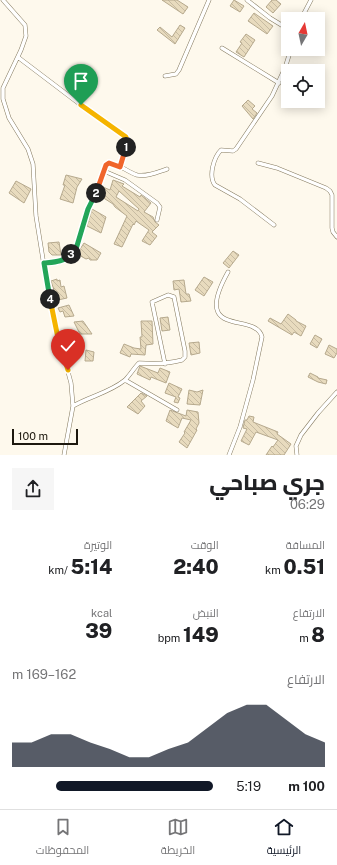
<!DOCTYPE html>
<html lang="ar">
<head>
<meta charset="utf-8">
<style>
  :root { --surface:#fff; --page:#f6f6f6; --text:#202124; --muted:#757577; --line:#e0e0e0; --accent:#111827 }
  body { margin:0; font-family:"Public Sans",Cairo,sans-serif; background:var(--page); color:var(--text); direction:rtl; height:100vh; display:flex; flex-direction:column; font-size:15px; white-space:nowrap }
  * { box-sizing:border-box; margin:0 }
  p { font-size:13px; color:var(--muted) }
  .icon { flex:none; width:22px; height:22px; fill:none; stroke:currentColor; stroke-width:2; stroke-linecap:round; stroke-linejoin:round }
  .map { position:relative; height:455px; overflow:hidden; direction:ltr }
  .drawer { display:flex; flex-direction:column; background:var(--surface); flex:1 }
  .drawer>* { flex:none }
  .needle { width:26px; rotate:9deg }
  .fabs { position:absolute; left:281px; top:12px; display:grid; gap:8px }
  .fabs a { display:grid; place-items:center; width:44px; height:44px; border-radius:0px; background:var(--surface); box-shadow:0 2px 10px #0003; font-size:20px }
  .scale { position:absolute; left:12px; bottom:10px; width:66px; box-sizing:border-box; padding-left:4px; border:2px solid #1d180e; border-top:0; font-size:11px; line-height:14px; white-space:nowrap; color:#1d180e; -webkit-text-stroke:3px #fef9ed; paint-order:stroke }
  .pin { position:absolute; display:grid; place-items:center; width:34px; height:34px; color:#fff; margin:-41px -17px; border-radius:50% 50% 50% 0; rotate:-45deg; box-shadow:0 0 4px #0007 }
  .pin .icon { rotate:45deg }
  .km { position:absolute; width:20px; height:20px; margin:-10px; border-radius:50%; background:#222; color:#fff; font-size:11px; line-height:20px; text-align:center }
  .round { display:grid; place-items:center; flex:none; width:42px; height:42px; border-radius:0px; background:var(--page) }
  .headline { display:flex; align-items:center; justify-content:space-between; height:68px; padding:0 12px }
  h1 { font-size:22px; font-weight:800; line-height:30px }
  .stats { display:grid; grid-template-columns:repeat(3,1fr); gap:6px; height:68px; padding:4px 12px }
  .stats div { display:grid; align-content:center }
  .stats b { font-size:20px; font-weight:800 }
  .stats small { font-size:11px; font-weight:400 }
  .stats p { font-size:11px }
  .chart { height:112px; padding:8px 12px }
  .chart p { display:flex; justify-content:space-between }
  .chart svg { width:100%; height:72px; margin-top:4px; fill:var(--accent); opacity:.7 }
  ul { padding:0 12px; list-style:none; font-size:13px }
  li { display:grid; grid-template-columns:64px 48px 1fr; align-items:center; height:30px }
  li i { height:10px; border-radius:5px; background:var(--accent) }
  .tabs { display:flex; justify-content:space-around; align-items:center; height:56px; border-top:1px solid var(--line); background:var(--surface); font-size:11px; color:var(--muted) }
  .tabs a { display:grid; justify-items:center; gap:2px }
  .tabs .current { color:var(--accent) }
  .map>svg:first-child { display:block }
  .building { fill:url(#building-back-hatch); stroke:#b6a98d; fill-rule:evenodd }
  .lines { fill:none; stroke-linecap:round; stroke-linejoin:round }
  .minor-casing { stroke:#857a5f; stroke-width:4.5 }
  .minor { stroke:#fff; stroke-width:3.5 }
  .split-1-casing { stroke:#fff; stroke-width:8 }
  .split-2-casing { stroke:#fff; stroke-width:8 }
  .split-3-casing { stroke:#fff; stroke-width:8 }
  .split-4-casing { stroke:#fff; stroke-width:8 }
  .split-5-casing { stroke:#fff; stroke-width:8 }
  .split-1 { stroke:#f5b400; stroke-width:5 }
  .split-2 { stroke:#f0652b; stroke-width:5 }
  .split-3 { stroke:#22a559; stroke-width:5 }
  .split-4 { stroke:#22a559; stroke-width:5 }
  .split-5 { stroke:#f5b400; stroke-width:5 }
</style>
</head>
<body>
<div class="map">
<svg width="337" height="455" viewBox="0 0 337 455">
  <defs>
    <pattern id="building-back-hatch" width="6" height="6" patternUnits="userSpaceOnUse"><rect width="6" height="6" fill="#e8dbbe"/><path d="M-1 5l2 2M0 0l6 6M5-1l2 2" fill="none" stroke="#c7bba2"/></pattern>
  </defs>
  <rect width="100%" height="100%" fill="#fef9ed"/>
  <path class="building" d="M162,0H177L188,7L183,14Z
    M234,0L244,6L240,12L230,6Z
    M272,0H276L281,4L273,13L266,7Z
    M254,13L273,26L267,34L248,21Z
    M180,25L185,28L175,44L157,30L160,27L172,37Z
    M246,34L255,40L244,57L236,52L242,43L240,42Z
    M248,100L255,106L252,109L257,113L253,119L242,106Z
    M66,175L82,179L77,187L73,203L60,199L65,185H63Z
    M113,180L124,184L122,186L140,197L141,195L151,203L144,212L153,217L155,222L159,225L152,232L157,236L150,245L142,241L149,230L136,221L134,225L133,224L122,247L114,244L127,216L115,207L113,204L102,197L99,193L103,187L110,190ZM119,191L139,209L138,211L116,197Z
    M16,181L31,189L24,203L9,193Z
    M92,209L106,217L101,233L87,226Z
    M59,242L61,255H52L49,252L48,243Z
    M84,243L101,253L97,260H90L89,258L86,259L77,254Z
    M233,251L239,255L229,268L223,263Z
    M204,277L213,282L204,296L195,290Z
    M57,279V281L60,280L61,287L64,286L67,298L58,300L57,297L53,298V290H54L51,281Z
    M184,280L186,294H189L191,301L181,302L179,289L174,290L173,281Z
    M69,305L74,316L65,317L63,311L60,312L58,308Z
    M288,314L296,320V321L306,326L301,336L294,332L292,335L268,321L270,318L281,324Z
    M168,317L170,330L162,331L160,318Z
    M83,321L92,334H80L74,322Z
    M141,321H152L153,344L146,345L145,355L131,354L130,357L120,353L124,344L134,348L141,349L140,337H142Z
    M315,335L322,339L317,348L310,344Z
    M199,342L200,353L191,355L189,343Z
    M74,345L79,358L74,361L69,359L66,346Z
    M329,345L337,349V353L334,358L325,354Z
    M86,350L94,352L93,361H85Z
    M140,366L158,373L160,368L170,372L166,383L151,377L150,380L137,374Z
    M310,373L318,377V378L327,380L326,384L318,382L308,377Z
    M169,383L182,389L178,397L180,398L178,403L174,402L176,397L165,393Z
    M189,390L197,392L203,390L200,405L187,404Z
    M141,393L147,396L141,401L145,406L138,414L127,407Z
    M170,410L186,416L187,410L198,412L199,423L196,429L197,430L187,448L179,442L185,433L184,432L191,420L182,418L178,428L166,421Z
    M249,416L254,417L253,422L278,432L277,434L291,444L284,455H266L272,446L273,447L278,440L256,432L249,445L241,441L247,429L243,428L245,420H247Z"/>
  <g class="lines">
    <defs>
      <path id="minor" d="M3,0L25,25L26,36L21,50L3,88V99L9,118L28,149L33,164L36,216L51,309L71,383L73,406L64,455
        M247,0L270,18L288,29
        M301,19L311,0
        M222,48L279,83
        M19,58L81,105L125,137C129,146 123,158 120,167
        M165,76L176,74L179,70L209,0
        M258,163L277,168L326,188L330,191L332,195V228L333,232L337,237
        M104,171L125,180L157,203L160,207L157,220
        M274,225L240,199L215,185C208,176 214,157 221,150L233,151L236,149L272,96L285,68L291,49
        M44,263L59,262L69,257L76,249L89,209L107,163C117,162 127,172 137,175C147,177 158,172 167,169
        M228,272C190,340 256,311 262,337L253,380L240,427L229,455
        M125,380L177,410
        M73,406C90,396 109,393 125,380C130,375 134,368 139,363C154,364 168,364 182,360L185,357V351L174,297L168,295L152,302L165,364
        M297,455L296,446L301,435L318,413L337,392"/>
    </defs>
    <use href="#minor" class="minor-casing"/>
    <use href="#minor" class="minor"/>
  </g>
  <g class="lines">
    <defs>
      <path id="split-1" d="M81,105L126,137L127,141L126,147"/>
      <path id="split-2" d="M96,193L106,165L109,163L120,167L126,147"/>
      <path id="split-3" d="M71,254L76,249L88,209L96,193"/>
      <path id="split-4" d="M50,299L44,263C54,262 64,262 71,254"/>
      <path id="split-5" d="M50,299L58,338L68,370"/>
    </defs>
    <use href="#split-1" class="split-1-casing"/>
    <use href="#split-2" class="split-2-casing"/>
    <use href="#split-3" class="split-3-casing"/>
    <use href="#split-4" class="split-4-casing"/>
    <use href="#split-5" class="split-5-casing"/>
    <use href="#split-1" class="split-1"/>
    <use href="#split-2" class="split-2"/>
    <use href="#split-3" class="split-3"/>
    <use href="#split-4" class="split-4"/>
    <use href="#split-5" class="split-5"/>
  </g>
</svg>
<div class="fabs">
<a><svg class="needle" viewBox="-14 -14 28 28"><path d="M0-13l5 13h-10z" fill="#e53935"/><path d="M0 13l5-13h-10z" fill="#757577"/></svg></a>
<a><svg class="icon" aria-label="locate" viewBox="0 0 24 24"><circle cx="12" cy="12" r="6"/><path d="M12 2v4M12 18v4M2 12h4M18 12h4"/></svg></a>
</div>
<div class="scale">100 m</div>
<div class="pin" style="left:81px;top:105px;background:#1e9e55"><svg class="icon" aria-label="arrive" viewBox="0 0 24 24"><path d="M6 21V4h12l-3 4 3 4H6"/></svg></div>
<div class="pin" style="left:68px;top:370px;background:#d93025"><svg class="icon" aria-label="check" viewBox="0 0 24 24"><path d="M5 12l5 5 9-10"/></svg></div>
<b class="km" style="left:126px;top:147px">1</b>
<b class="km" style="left:96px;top:193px">2</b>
<b class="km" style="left:71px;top:254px">3</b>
<b class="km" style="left:50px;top:299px">4</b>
</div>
<section class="drawer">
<div class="headline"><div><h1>جري صباحي</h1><p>06:29</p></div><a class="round"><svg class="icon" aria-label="share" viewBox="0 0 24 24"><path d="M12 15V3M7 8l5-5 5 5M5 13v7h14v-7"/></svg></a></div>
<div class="stats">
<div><p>المسافة</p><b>0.51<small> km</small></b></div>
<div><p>الوقت</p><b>2:40</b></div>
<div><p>الوتيرة</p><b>5:14<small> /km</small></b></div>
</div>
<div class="stats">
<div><p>الارتفاع</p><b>8<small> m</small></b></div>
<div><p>النبض</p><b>149<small> bpm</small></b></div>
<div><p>kcal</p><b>39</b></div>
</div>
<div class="chart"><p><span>الارتفاع</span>162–169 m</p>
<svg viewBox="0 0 160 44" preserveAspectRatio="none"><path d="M0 44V29L10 29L20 24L30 24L40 29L50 33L60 38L70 38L80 33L90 29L100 20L110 11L120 6L130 6L140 15L150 24L160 29V44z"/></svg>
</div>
<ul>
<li><b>100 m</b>5:19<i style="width:78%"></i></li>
</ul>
</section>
<nav class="tabs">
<a class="current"><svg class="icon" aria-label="home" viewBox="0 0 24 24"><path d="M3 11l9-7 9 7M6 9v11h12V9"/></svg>الرئيسية</a>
<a><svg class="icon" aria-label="map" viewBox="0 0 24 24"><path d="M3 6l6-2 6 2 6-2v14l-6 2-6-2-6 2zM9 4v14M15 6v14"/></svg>الخريطة</a>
<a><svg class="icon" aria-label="saved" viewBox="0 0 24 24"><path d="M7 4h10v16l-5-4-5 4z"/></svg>المحفوظات</a>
</nav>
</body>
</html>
